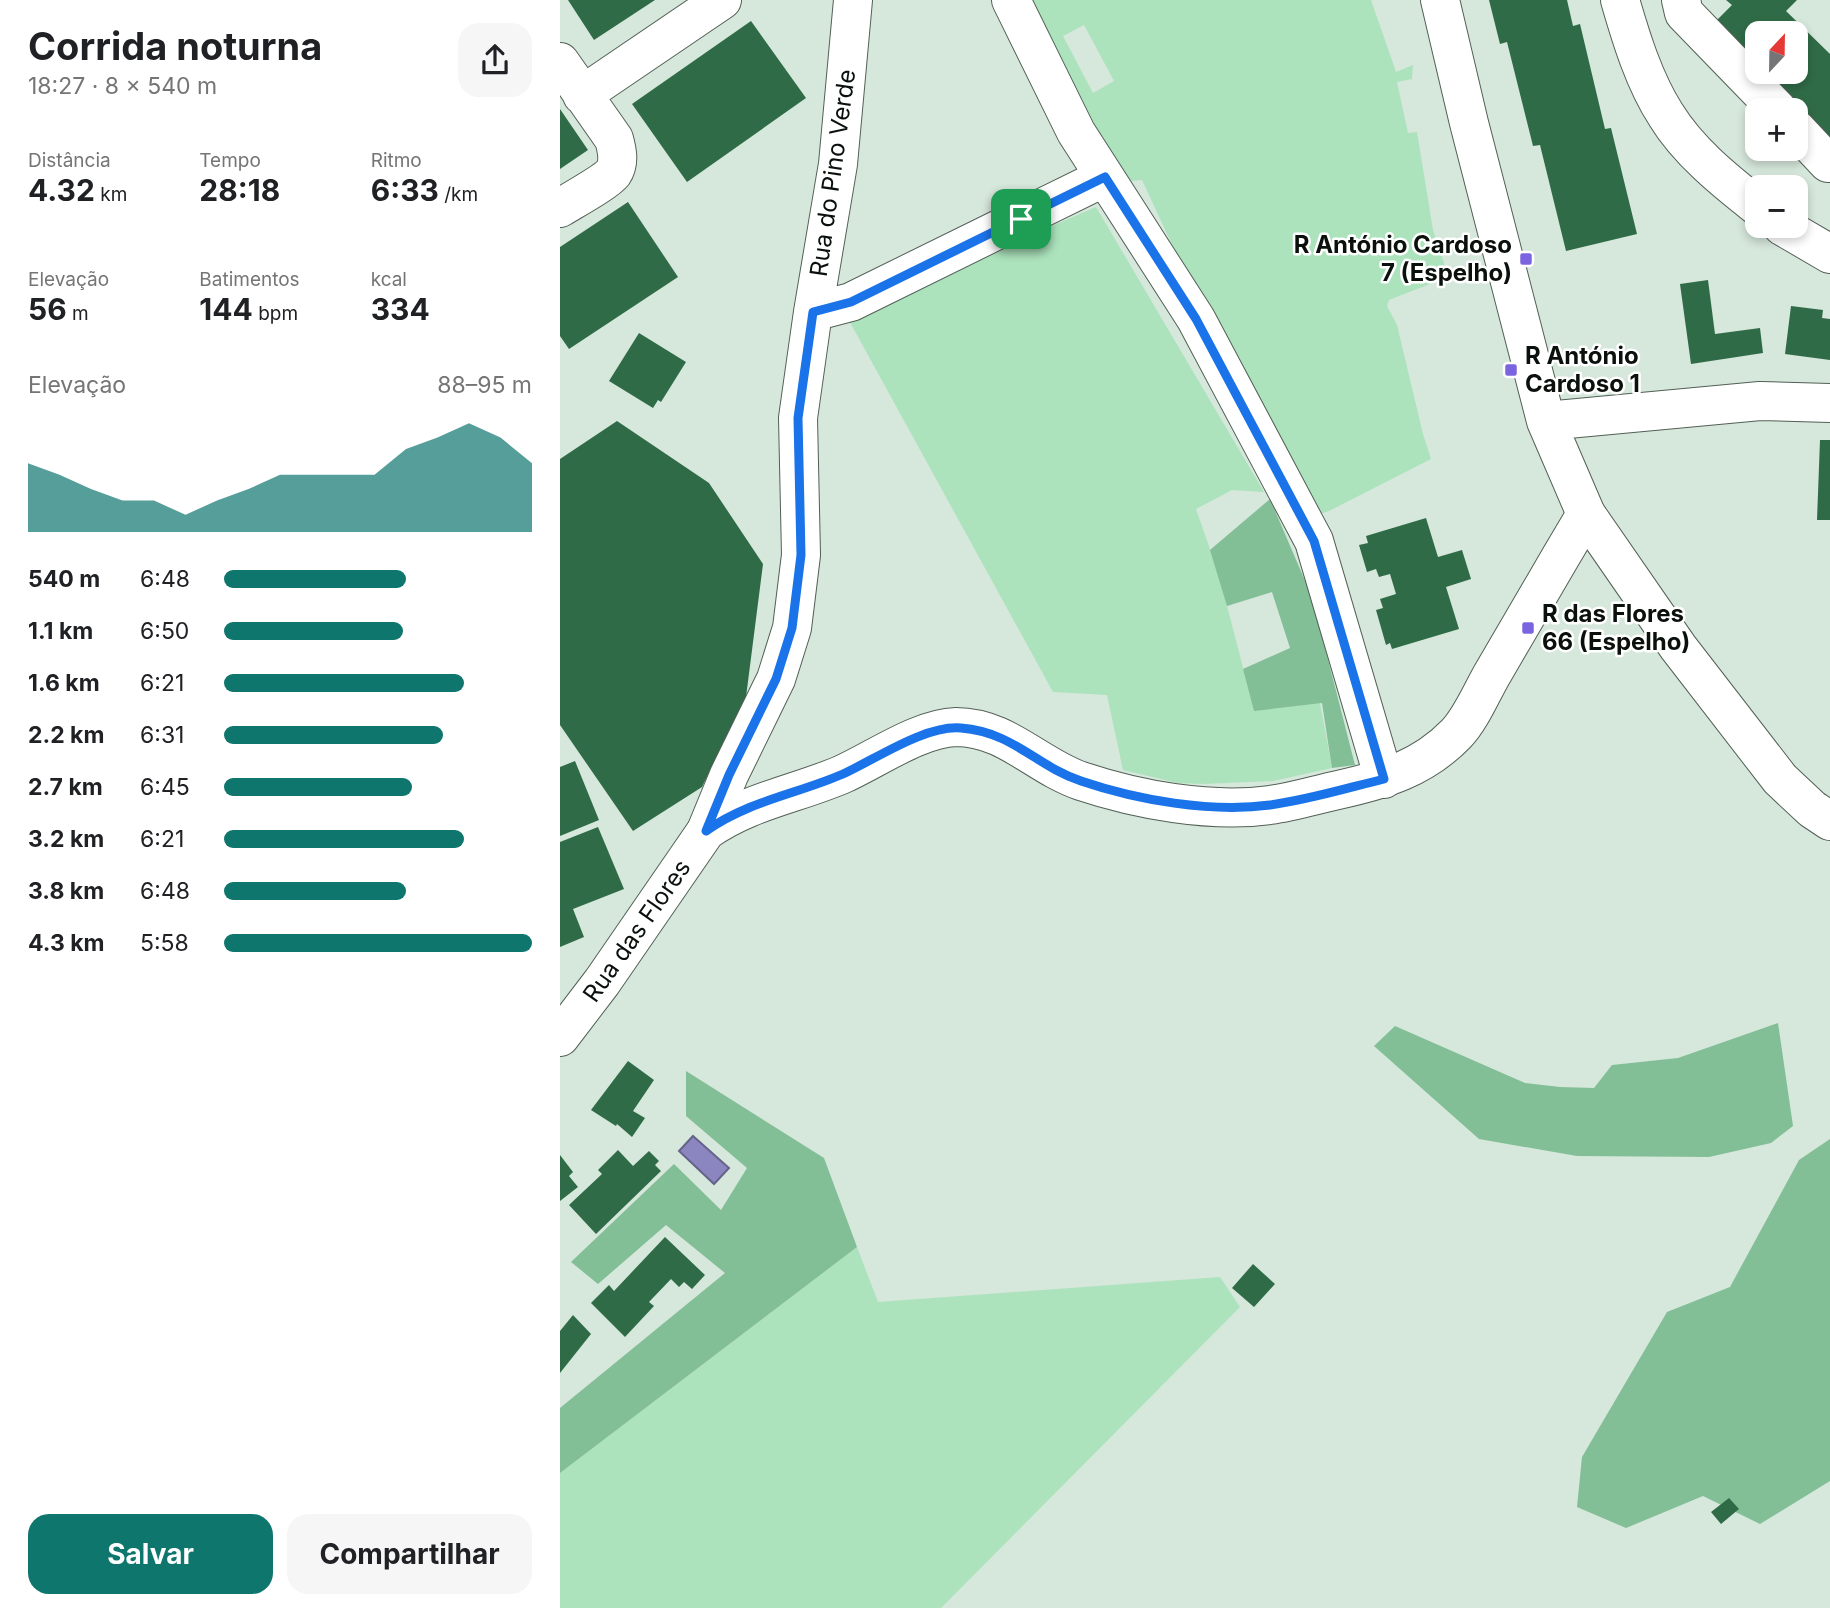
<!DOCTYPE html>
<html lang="pt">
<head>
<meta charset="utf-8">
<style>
  :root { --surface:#fff; --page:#f6f6f6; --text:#202124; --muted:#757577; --accent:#0f766e }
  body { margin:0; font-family:Inter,sans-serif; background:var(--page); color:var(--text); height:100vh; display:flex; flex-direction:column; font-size:26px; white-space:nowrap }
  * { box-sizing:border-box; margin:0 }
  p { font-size:23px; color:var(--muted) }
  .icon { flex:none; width:38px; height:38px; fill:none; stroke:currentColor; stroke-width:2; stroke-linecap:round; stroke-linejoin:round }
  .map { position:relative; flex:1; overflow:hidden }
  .side { display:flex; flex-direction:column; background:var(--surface); width:560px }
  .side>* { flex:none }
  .needle { width:46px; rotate:22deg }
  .fabs { position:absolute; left:1185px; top:21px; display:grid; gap:14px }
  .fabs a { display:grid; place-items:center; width:63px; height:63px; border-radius:14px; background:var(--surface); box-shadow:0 4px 10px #0003; font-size:35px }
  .pin { position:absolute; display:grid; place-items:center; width:60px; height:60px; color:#fff; margin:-30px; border-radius:14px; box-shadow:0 4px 10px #0006 }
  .round { display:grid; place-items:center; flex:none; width:74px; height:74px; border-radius:21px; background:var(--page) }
  .head { display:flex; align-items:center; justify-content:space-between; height:119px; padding:0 28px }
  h1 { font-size:38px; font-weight:700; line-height:52px }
  .figures { display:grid; grid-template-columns:repeat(3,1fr); gap:10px; height:119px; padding:7px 28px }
  .figures div { display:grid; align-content:center }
  .figures b { font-size:30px; font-weight:700 }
  .figures small { font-size:19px; font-weight:400 }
  .figures p { font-size:19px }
  .chart { height:196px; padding:14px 28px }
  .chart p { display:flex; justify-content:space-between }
  .chart svg { width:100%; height:126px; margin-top:7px; fill:var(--accent); opacity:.7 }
  .primary-button { display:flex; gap:14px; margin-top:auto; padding:14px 28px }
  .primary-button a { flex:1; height:80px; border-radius:21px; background:var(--accent); color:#fff; font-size:28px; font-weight:700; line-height:80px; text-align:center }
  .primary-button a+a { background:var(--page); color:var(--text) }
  ul { padding:0 28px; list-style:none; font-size:23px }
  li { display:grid; grid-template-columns:112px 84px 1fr; align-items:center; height:52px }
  li i { height:18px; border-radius:9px; background:var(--accent) }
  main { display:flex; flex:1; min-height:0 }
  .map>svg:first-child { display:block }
  .green { fill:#ace3bd; fill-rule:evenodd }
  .forest { fill:#82be96 }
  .water { fill:#8c86c0; stroke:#65638a; stroke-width:2 }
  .building { fill:#306b47; fill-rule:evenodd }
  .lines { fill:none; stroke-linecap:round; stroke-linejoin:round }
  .minor-casing { stroke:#526056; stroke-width:40 }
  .major-casing { stroke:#526056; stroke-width:40 }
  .minor { stroke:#fff; stroke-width:38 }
  .major { stroke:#fff; stroke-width:38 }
  .route-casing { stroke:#fff; stroke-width:14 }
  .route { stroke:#1a73e8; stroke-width:9 }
  .poi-dot { fill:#7b64df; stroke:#fff; stroke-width:2.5 }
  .labels { text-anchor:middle; stroke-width:5; stroke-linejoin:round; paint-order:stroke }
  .street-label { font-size:24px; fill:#0a100c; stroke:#fff }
  .poi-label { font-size:24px; font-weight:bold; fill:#0a100c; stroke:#fff; text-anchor:start }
</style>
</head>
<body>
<main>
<section class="side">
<div class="head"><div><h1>Corrida noturna</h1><p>18:27 · 8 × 540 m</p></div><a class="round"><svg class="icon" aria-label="share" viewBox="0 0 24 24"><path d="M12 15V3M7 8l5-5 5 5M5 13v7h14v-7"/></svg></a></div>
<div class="figures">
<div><p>Distância</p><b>4.32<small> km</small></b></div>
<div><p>Tempo</p><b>28:18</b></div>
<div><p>Ritmo</p><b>6:33<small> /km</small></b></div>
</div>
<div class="figures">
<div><p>Elevação</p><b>56<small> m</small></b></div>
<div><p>Batimentos</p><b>144<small> bpm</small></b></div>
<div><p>kcal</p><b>334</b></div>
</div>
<div class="chart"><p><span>Elevação</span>88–95 m</p>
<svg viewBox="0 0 160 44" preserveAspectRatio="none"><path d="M0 44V20L10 24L20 29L30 33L40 33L50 38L60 33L70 29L80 24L90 24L100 24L110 24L120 15L130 11L140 6L150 11L160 20V44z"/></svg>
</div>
<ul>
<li><b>540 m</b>6:48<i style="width:59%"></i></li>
<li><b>1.1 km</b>6:50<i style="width:58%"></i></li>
<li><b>1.6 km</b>6:21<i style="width:78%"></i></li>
<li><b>2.2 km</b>6:31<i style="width:71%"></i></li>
<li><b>2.7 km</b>6:45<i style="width:61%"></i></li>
<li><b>3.2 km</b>6:21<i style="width:78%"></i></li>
<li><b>3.8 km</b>6:48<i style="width:59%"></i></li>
<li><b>4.3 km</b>5:58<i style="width:100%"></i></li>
</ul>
<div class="primary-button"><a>Salvar</a><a>Compartilhar</a></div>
</section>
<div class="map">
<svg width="1270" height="1608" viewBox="0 0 1270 1608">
  <rect width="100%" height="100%" fill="#d6e7db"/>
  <path class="green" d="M461,0H811L836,72L853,65L852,79L837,82L848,133L857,132L873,230L884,263L885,278L829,300L827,306L837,325L863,434L871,459L769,511L751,517L614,249L582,180L558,182ZM524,25L554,81L533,93L503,36Z
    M536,207L704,492L672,490L636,509L659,575L694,710L760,703L772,768L713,781L643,784L618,783L563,770L547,695L493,692L286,315Z
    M297,1247L318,1302L660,1277L680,1307L381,1608H0V1473Z"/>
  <path class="forest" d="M710,499L752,597L795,765L772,768L762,703L694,711L683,669L730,648L712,592L667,606L650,550Z
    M1218,1023L1233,1126L1211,1143L1149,1157L1017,1156L919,1139L814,1046L835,1026L965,1083L1000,1087L1034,1088L1052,1065L1118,1058Z
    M126,1071L264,1158L297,1247L0,1473V1408L165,1273L106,1225L38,1284L11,1262L114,1164L161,1210L187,1168L126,1116Z
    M1270,1139V1481L1200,1524L1143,1496L1066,1528L1017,1507L1022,1457L1107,1312L1170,1287L1239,1160Z"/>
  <path class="water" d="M133,1136L169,1168L154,1184L119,1151Z"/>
  <path class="building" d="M8,0H95L34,40Z
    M929,0H1007L1013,26L1020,24L1045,129L1051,128L1077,234L1006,251L980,145L973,146L947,42L940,44Z
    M1166,0H1237L1226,11L1270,54V142L1231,104L1226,109L1185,68L1192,61L1154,23L1172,5ZM1197,33H1236V72H1197Z
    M191,21L246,98L127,182L72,104Z
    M0,109L28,150L0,169Z
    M68,202L118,277L9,349L0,336V247Z
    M1148,280L1155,334L1200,328L1203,353L1131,364L1120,284Z
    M1231,306L1263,310L1262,318L1270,319V360L1225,354Z
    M79,333L126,362L101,402L98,400L93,408L49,381Z
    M57,421L149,483L203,564L186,697L142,787L73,831L0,725V459Z
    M1260,440H1270V520H1257Z
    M866,518L878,557L902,550L911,579L886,587L899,629L832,649L830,643L826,645L816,610L823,608L820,599L836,594L830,574L819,577L816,569L807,572L799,545L808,543L806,536Z
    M15,761L39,820L0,836V767Z
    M38,827L64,889L13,909L24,937L0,947V842Z
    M68,1061L94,1080L73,1111L85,1118L72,1137L57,1124L56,1126L31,1110Z
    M58,1150L73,1166L89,1151L99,1161L95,1165L101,1171L36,1234L9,1205L42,1174L38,1170Z
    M0,1155L13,1172L9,1176L18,1187L0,1201Z
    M105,1237L145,1275L132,1289L124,1282L119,1287L111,1279L89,1302L94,1306L65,1337L31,1303L49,1285L54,1291Z
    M693,1264L715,1284L694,1307L672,1288Z
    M13,1315L31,1334L0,1373V1331Z
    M1169,1498L1179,1509L1161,1524L1151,1512Z"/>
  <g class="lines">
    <defs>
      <path id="minor" d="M451,0L516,132L636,319L754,541L824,779
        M880,0L909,123L986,421L1026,514L1118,647L1220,779L1252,809L1270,821
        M1060,0C1071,38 1084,81 1106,115C1128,151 1164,180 1197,206
        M1121,0L1124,13L1218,110
        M0,62L54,139C57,150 60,163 53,173C46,182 11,201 0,208
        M22,95L162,0
        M1236,129L1268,163
        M1222,226L1270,254
        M253,312L291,302L545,177
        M986,421L1200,401L1270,403
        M146,831L169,775L216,679L232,628L241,555L238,418L253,312L278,164L293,0"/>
      <path id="major" d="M0,1037L42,982L146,831C188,801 237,794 283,774C316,759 360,728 396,727C446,727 477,766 521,781C578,800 650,813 710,805C733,802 755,795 778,790C823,780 862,769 896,734C911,719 923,689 934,671C965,618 995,566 1026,514"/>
    </defs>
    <use href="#minor" class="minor-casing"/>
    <use href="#major" class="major-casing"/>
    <use href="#minor" class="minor"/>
    <use href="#major" class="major"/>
  </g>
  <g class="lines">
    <defs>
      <path id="route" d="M545,177L636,319L754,541L824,779C787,788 748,800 710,805C651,813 577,800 521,781C476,766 453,732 401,728C365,725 316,759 283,774C237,794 188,801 146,831L169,775L216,679L232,628L241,555L238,418L253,312L291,302Z"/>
    </defs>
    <use href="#route" class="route-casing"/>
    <use href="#route" class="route"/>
  </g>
  <g class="poi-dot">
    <rect x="959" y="252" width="14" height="14" rx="3.5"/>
    <rect x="944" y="363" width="14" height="14" rx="3.5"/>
    <rect x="961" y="621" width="14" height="14" rx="3.5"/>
  </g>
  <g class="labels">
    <g class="street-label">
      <text transform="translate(273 173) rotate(-82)" y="8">Rua do Pino Verde</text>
      <text transform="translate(77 931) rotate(-55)" y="8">Rua das Flores</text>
    </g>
    <g class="poi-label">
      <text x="952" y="253" text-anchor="end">R António Cardoso<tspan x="952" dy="28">7 (Espelho)</tspan></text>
      <text x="965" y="364">R António<tspan x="965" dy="28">Cardoso 1</tspan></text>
      <text x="982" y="622">R das Flores<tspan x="982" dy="28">66 (Espelho)</tspan></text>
    </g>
  </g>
</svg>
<div class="fabs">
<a><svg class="needle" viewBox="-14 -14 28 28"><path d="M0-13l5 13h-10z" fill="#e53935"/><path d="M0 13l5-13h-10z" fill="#757577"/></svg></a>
<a>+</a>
<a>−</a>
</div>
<div class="pin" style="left:461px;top:219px;background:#1e9e55"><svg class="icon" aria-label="arrive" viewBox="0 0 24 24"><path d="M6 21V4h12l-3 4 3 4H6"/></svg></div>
</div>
</main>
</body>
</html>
